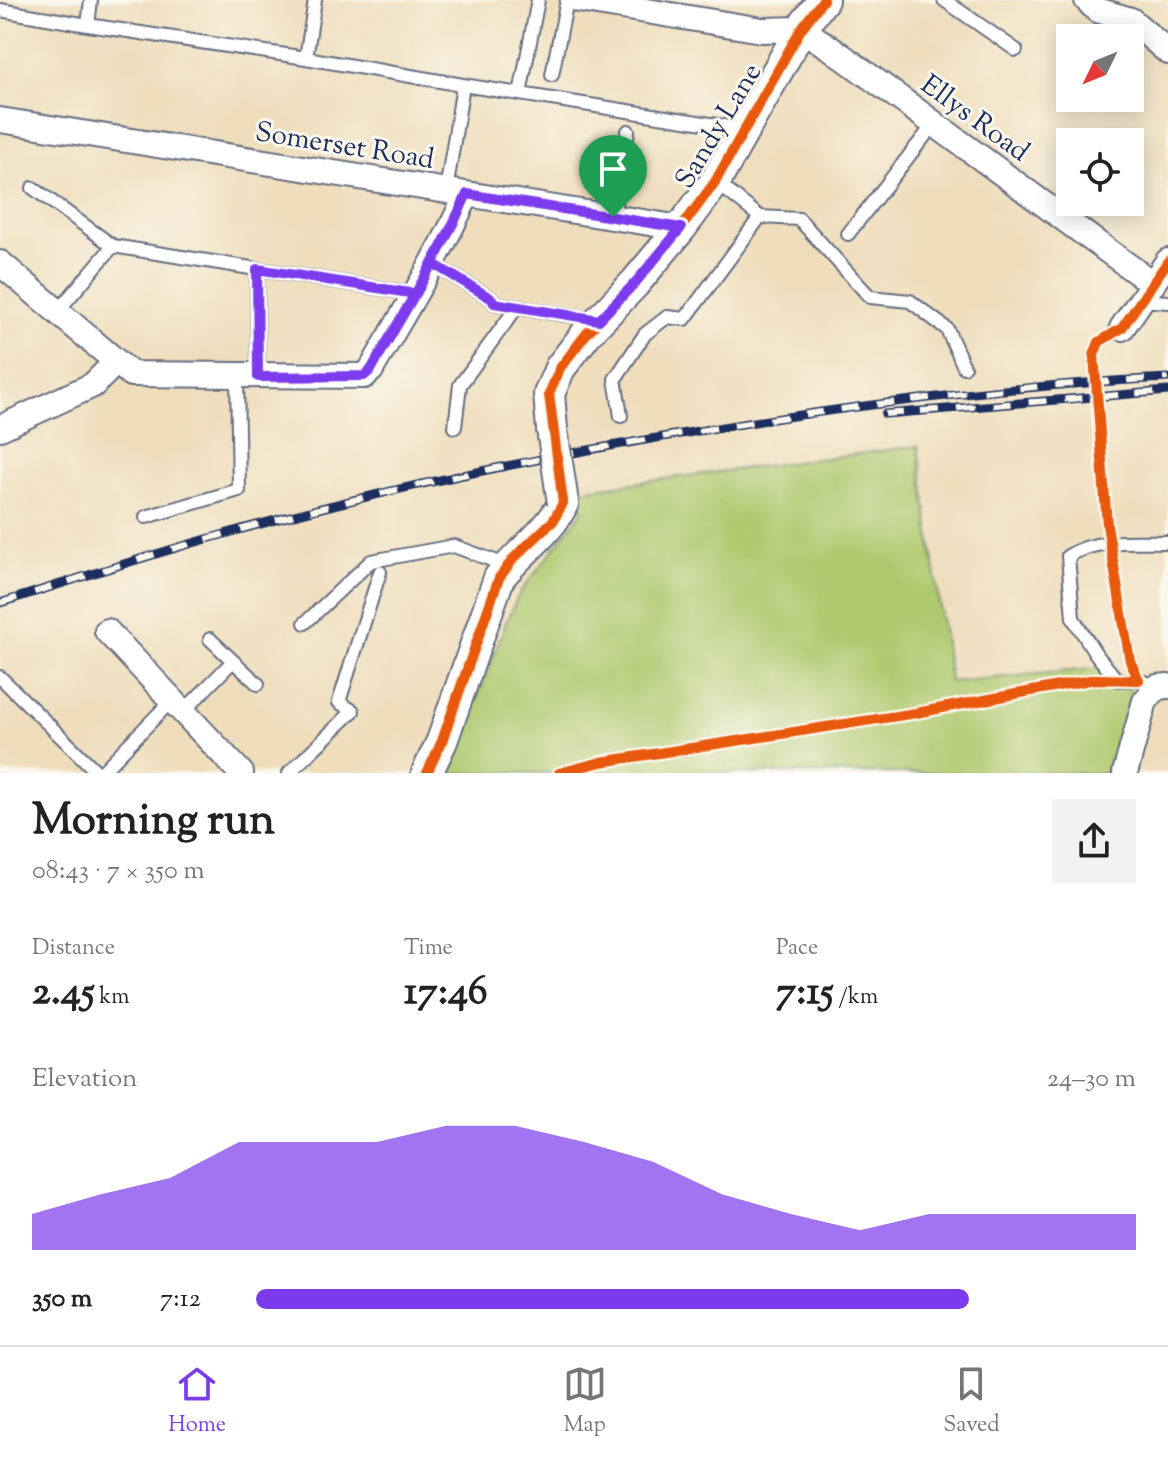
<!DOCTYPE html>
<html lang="en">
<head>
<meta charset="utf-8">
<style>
  :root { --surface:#fff; --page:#f2f2f2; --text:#222; --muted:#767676; --line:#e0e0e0; --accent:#7c3aed }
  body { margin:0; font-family:"Sorts Mill Goudy",serif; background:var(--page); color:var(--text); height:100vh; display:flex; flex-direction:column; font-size:30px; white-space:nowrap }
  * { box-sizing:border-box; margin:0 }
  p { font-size:26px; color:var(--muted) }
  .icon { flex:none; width:44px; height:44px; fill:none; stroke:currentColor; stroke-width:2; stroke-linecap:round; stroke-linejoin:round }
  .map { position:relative; height:773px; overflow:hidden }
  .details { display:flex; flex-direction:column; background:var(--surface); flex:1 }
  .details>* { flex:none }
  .needle { width:52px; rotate:227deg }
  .controls { position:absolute; left:1056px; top:24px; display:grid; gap:16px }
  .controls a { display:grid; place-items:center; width:88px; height:88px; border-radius:0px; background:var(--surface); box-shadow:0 4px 20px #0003; font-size:40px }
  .pin { position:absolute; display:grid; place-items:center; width:68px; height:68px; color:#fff; margin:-82px -34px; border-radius:50% 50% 50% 0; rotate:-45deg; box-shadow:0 0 8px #0007 }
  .pin .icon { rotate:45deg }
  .round { display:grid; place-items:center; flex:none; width:84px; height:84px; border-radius:0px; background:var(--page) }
  .overview { display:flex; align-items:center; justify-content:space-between; height:136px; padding:0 32px }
  h1 { font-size:44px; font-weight:700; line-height:60px }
  .stats { display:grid; grid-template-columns:repeat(3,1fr); gap:12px; height:136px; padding:8px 32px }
  .stats div { display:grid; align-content:center }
  .stats b { font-size:40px; font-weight:700 }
  .stats small { font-size:22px; font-weight:400 }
  .stats p { font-size:22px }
  .chart { height:224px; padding:16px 32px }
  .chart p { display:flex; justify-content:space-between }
  .chart svg { width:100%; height:144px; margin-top:8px; fill:var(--accent); opacity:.7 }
  ul { padding:0 32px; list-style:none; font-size:26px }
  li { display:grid; grid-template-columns:128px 96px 1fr; align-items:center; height:60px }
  li i { height:20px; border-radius:10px; background:var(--accent) }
  .menu { display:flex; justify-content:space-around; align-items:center; height:112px; border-top:2px solid var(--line); background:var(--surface); font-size:22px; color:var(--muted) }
  .menu a { display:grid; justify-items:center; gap:4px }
  .menu .active { color:var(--accent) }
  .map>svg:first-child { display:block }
  .green { fill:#afc96e; stroke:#657c66; stroke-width:2 }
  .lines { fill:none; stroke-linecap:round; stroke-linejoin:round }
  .service-casing { stroke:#656c7f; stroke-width:16 }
  .minor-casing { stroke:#656c7f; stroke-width:28 }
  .tertiary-casing { stroke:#656c7f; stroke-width:34 }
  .service { stroke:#fff; stroke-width:12 }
  .minor { stroke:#fff; stroke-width:24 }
  .tertiary { stroke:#fff; stroke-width:30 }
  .rail-casing { stroke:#1b2f5e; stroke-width:9 }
  .rail { stroke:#fbf7ec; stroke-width:6; stroke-dasharray:18; stroke-linecap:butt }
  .tertiary-bridge-casing { stroke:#656c7f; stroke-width:34; stroke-linecap:butt }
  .tertiary-bridge { stroke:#fff; stroke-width:30 }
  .cycleway-casing { stroke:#fbf7ec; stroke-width:15 }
  .cycleway { stroke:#e8590c; stroke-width:10 }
  .route-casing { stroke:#fff; stroke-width:16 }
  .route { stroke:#7c3aed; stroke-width:10 }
  .labels { text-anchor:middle; stroke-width:6; stroke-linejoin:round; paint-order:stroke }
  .street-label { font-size:28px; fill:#1b2f5e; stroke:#fbf7ec }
</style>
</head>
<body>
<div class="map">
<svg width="1168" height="773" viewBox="0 0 1168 773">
  <rect width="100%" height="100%" fill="#fbf7ec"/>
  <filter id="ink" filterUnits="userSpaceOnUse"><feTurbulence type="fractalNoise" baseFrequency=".0125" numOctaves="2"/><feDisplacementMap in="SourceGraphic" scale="16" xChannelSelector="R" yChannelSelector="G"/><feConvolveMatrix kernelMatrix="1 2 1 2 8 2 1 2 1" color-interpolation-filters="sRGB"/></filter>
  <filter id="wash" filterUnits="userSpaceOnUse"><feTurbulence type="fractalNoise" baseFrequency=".006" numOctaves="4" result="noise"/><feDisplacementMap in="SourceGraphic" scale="32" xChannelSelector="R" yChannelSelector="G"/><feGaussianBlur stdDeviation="1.8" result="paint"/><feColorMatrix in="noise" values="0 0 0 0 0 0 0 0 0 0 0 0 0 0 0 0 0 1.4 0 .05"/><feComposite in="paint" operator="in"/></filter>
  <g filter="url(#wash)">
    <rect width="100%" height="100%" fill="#efddbb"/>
    <path class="green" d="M918,446L950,682L1112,667L1134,696L1117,773H449L506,622L519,594L582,512L579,490Z"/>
  </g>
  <g filter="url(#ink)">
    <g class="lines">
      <defs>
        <path id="service" d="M91,0L88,25L306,58
          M315,0L306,58L463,85
          M538,0L520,94L742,129
          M944,0L1016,50
          M0,10L88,25
          M552,75L567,0
          M33,188L113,246
          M446,191L463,85L520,94
          M613,217L628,131
          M760,217L799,219L870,297L910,301L947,329L964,367
          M848,234L934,124
          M432,263L492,299L494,303L596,320
          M1142,300L1168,302
          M57,312L113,246L257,269
          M258,377L257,269L416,294
          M621,416L615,379L645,334L667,317L685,319L760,217L716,182
          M455,427L460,385L517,307
          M146,517L239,490L237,376
          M305,623L371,561L454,546L508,566
          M210,639L233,661
          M0,677L98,773
          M1157,687L1139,680H1117L1096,654L1073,618L1068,556C1096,538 1136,542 1168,542
          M183,712L233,661L258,684
          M101,773L172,700
          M289,773L353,711L339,702L380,572"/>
        <path id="minor" d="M579,0L762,30L801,29L835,51L1153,284
          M1087,0L1097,10L1131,20L1168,52
          M0,120L681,228
          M0,263L131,374L364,376L371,370C404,312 440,255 467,194
          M1122,328L1168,261
          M0,428L93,385L115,363
          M107,631L241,773
          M1125,773L1145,701L1157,687L1168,686"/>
        <path id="tertiary" d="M552,429L549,394L560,368L587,333L635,283L681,228L715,182L801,29L823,0
          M427,773L442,741L499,578C517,554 552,530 563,503"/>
      </defs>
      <use href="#service" class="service-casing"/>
      <use href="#minor" class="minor-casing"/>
      <use href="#tertiary" class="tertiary-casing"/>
      <use href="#service" class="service"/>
      <use href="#minor" class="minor"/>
      <use href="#tertiary" class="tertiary"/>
      <defs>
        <path id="rail" d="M885,414L1168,391
          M0,603C71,581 142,557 214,537C381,489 552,454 723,427C870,403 1019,385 1168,378"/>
      </defs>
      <use href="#rail" class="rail-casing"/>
      <use href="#rail" class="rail"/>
      <defs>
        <path id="tertiary-bridge" d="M552,429L563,503"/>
      </defs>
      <use href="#tertiary-bridge" class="tertiary-bridge-casing"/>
      <use href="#tertiary-bridge" class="tertiary-bridge"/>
      <defs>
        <path id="cycleway" d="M427,773L442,741L499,578L514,558L553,521L563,503L549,394L560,368L587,333L635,283L681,228L715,182L801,29L823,0
          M559,773L601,762L916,713L1095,679L1139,680L1130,661L1107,525L1094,355L1099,342L1122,328L1168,261"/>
      </defs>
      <use href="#cycleway" class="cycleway-casing"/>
      <use href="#cycleway" class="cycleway"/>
    </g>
  </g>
  <g class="lines" filter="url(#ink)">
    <defs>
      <path id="route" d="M613,217L467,194C440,255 404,312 371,370L364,376L258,377L257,269L416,294L432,263L492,299L494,303L599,320L635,283L681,228L613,217"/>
    </defs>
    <use href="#route" class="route-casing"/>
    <use href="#route" class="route"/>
  </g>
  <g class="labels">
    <g class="street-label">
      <text transform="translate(976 117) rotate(36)" y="10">Ellys Road</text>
      <text transform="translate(717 125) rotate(-59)" y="10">Sandy Lane</text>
      <text transform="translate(345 144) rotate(9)" y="10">Somerset Road</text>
    </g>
  </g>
</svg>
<div class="controls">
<a><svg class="needle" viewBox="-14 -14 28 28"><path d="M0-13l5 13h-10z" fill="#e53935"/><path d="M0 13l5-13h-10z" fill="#767676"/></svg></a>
<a><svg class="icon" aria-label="locate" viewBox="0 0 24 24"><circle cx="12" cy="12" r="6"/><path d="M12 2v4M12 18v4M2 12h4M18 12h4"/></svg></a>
</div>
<div class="pin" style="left:613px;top:217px;background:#1e9e55"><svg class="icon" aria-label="arrive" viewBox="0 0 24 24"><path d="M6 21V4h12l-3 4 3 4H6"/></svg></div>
</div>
<section class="details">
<div class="overview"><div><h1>Morning run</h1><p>08:43 · 7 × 350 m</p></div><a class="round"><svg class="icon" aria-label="share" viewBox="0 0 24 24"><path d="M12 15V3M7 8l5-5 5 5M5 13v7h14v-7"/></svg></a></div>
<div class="stats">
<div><p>Distance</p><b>2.45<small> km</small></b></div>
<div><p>Time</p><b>17:46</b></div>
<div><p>Pace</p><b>7:15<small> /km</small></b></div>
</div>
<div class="chart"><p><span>Elevation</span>24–30 m</p>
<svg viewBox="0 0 160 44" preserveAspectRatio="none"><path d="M0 44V33L10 27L20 22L30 11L40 11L50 11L60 6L70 6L80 11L90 17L100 27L110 33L120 38L130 33L140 33L150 33L160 33V44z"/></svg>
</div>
<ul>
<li><b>350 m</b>7:12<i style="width:81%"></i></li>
</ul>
</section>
<nav class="menu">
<a class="active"><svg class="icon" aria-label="home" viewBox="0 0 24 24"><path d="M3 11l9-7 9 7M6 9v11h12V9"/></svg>Home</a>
<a><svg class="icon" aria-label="map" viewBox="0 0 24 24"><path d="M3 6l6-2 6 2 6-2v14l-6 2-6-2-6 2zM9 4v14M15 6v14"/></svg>Map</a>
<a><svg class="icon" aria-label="saved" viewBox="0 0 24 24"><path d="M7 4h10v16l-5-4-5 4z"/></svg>Saved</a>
</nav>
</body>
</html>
